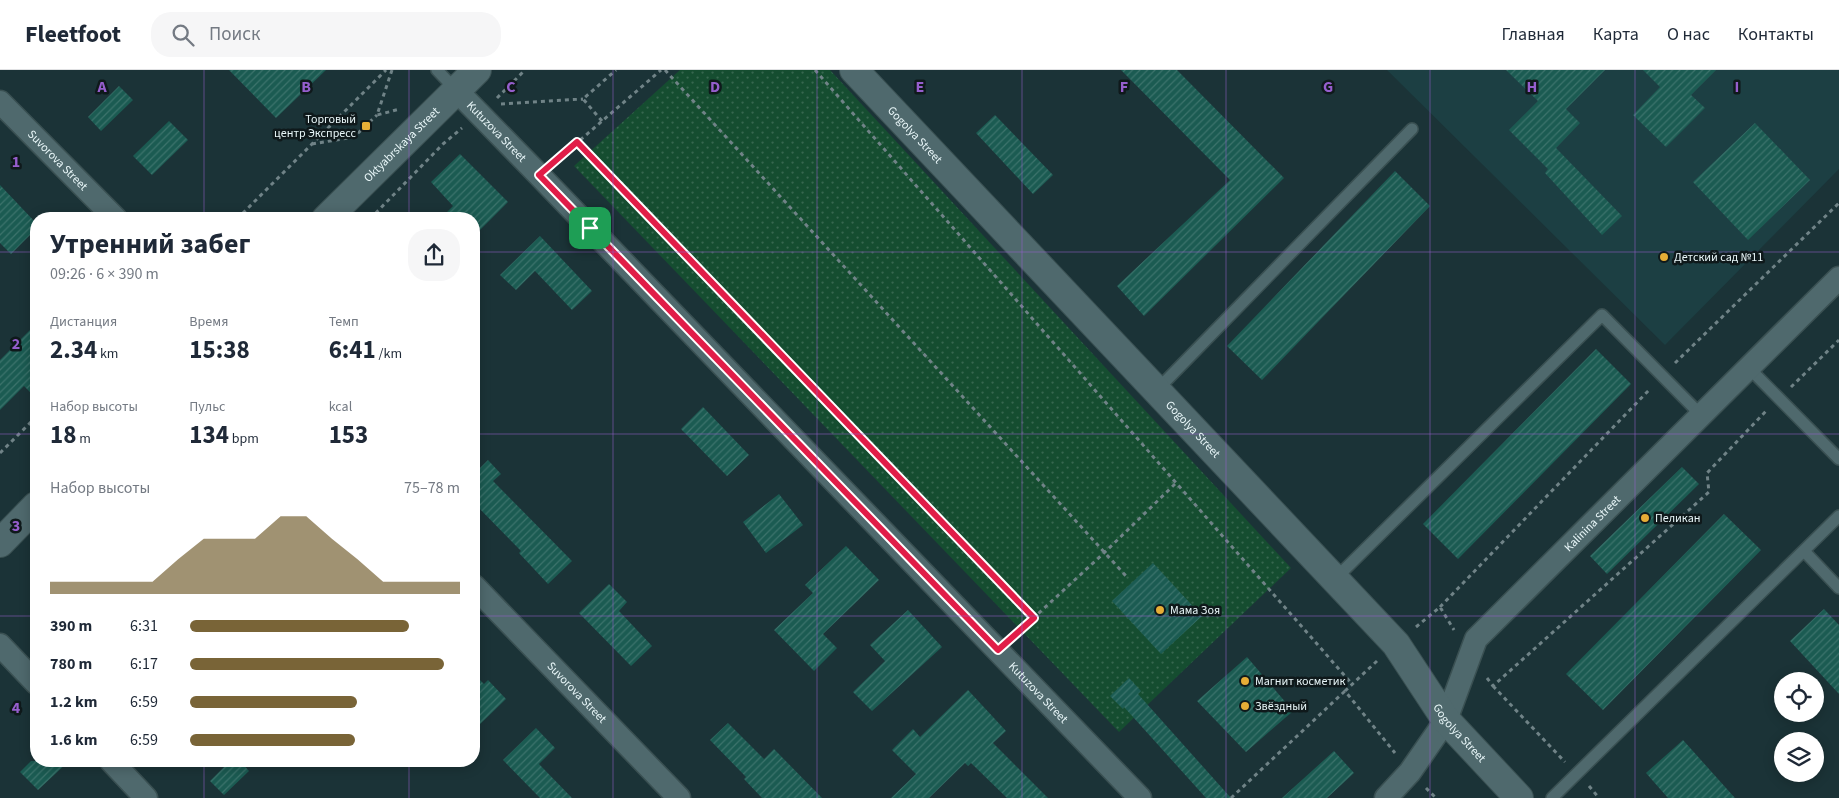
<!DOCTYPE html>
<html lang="ru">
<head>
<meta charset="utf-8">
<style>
  :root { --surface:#fff; --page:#f6f6f7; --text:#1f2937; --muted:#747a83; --line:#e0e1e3; --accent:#796437 }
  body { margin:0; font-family:"Source Sans 3",sans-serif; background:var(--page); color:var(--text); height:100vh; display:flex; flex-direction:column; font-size:19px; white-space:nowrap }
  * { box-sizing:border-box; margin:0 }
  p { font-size:16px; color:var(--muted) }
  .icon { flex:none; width:28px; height:28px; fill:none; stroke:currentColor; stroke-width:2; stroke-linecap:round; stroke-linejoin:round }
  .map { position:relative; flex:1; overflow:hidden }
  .details { position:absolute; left:30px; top:142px; width:450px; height:555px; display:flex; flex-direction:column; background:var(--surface); border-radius:20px; box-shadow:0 2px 12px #0003 }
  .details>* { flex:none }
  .controls { position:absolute; left:1774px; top:602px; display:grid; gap:10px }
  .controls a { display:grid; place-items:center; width:50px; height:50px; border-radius:50%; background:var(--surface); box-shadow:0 2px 12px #0003; font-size:25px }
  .pin { position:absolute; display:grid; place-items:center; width:42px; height:42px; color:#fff; margin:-21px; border-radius:10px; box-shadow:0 2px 8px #0006 }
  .round { display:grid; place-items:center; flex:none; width:52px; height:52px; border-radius:20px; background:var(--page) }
  .overview { display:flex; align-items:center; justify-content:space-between; height:85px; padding:0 20px }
  h1 { font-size:28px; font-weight:700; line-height:38px }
  .metrics { display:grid; grid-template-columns:repeat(3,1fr); gap:8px; height:85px; padding:5px 20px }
  .metrics div { display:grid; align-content:center }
  .metrics b { font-size:25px; font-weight:700 }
  .metrics small { font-size:14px; font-weight:400 }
  .metrics p { font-size:14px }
  .chart { height:140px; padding:10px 20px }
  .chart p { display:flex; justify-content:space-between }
  .chart svg { width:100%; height:90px; margin-top:5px; fill:var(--accent); opacity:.7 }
  ul { padding:0 20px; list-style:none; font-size:16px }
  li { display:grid; grid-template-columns:80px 60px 1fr; align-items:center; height:38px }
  li i { height:12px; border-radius:6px; background:var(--accent) }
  header { display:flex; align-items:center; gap:30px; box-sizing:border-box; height:70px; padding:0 25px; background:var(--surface); border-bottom:1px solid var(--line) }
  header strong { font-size:24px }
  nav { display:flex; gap:28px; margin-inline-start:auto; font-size:18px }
  .search { width:350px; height:45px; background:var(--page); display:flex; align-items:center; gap:12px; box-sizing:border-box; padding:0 18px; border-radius:20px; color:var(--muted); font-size:19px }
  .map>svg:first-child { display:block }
  .built { fill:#1c3f43 }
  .park { fill:url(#park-dots) }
  .building { fill:url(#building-hatch) }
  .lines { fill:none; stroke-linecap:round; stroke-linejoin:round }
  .lane-casing { stroke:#3a5052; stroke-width:14 }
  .street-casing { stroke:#3a5052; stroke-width:25 }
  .secondary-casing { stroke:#3a5052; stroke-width:30 }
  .path { stroke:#708387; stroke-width:3; stroke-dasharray:4 4; stroke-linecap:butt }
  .lane { stroke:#4f696d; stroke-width:11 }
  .street { stroke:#4f696d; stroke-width:22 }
  .secondary { stroke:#4f696d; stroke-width:28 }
  .route-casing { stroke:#fff; stroke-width:10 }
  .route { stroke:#e11d48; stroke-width:6 }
  .grid { fill:none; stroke:#965ecd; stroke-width:1; stroke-opacity:0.55 }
  .poi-dot { fill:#e6ad36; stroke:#0f191b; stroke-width:2 }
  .labels { text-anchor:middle; stroke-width:5; stroke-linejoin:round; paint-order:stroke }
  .poi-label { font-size:12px; fill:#e8f6f8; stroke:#0f191b; text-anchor:start }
  .street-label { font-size:12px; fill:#e8f6f8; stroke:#0f191b }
  .grid-label { font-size:16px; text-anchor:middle; font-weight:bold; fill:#965ecd; stroke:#0f191b; stroke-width:5; stroke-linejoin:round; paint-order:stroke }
</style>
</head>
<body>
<header>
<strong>Fleetfoot</strong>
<div class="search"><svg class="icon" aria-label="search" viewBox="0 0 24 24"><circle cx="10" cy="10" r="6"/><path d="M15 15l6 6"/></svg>Поиск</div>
<nav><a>Главная</a><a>Карта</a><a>О нас</a><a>Контакты</a></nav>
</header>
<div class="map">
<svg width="1839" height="728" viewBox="0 0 1839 728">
  <defs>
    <pattern id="park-dots" width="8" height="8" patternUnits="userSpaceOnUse" patternTransform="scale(1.25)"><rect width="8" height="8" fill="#154d30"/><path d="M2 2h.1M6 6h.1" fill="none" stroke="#37674f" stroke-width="1.8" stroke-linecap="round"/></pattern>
    <pattern id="building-hatch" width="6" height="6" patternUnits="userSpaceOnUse" patternTransform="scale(1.25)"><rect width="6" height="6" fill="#1b5b52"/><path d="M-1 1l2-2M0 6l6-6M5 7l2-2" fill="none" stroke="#3c736c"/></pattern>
  </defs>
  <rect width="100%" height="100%" fill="#1b3337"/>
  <path class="built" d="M1387,0H1839V99L1665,275Z"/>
  <path class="park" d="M680,0H830L1291,498L1119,662L574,96Z"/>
  <path class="building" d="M229,0H326L276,48Z
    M1121,0H1177L1284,108L1144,246L1117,216L1230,110Z
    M1506,0H1605L1566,39L1580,53L1556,78L1622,146L1602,165L1545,103L1548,99L1509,60L1538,31Z
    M1643,0H1716L1691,25L1705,38L1666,77L1633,45L1660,17Z
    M119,16L133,30L101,61L88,47Z
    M995,45L1053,105L1033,124L976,63Z
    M169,51L188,70L152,105L133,86Z
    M1755,53L1810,110L1748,170L1693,112Z
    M460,84L508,132L480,160L474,153V149H440L453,136L431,112Z
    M1395,101L1430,136L1262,310L1227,276Z
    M0,115L36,153V159L11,184L0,173Z
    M540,166L592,221L572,240L535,201L516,220L500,205Z
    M36,254V328L24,316L0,340V290Z
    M1596,279L1631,314L1458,489L1423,454Z
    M703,337L749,385L727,406L681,359Z
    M488,390L501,404L493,411L572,491L548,514L519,483L521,481L474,433V392L480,398Z
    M1682,397L1699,414L1607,504L1590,486Z
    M779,424L803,455L766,483L743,452Z
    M1724,444L1761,480L1603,640L1566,604Z
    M846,476L879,510L823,564L837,578L814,601L774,560L813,523L805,515Z
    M1153,493L1202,546L1161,584L1112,531Z
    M609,514L627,532L619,541L652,576L631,596L579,543Z
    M1824,539L1839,555V624L1790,571Z
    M908,540L942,577L872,641L853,622L885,591L870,575Z
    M1247,587L1293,641L1246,682L1197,631Z
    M474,604L484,614L488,610L506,629L474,660Z
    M1129,608L1141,621L1138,624L1231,728H1206L1124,637L1123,639L1110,626Z
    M968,620L1006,661L993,673L1048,728H1007L971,693L968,696L965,693L929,728H891L916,704L892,680L913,659L920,667Z
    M728,653L764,689L774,679L822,728H762L744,709L746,707L710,670Z
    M536,658L555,678L539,694L572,728H540L503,690Z
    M1683,670L1735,728H1668L1646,703Z
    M1334,681L1354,703L1327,728H1282Z
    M31,691H69L38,720L20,702Z
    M230,691H240L249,701L224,725L210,711Z"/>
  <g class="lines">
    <defs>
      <path id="lane" d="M437,0L456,20
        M1749,298L1839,389
        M1156,321L1412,59
        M1804,481L1839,518
        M1335,509L1602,245L1701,345
        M1552,728L1839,446"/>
      <g id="street">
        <path id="s1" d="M456,20L539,105L1140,728"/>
        <path id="s2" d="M0,32L116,149"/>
        <path id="s3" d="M474,516L679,728"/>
        <path d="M0,575L36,613"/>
        <path d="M111,691L146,728"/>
        <path id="s4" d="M1386,728L1410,702L1446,650L1476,569L1839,208"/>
      </g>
      <g id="secondary">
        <path id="s5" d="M854,0L1396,574L1446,650L1519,728"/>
        <path id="s6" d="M326,149L477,0"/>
        <path d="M0,473L36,436"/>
      </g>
    </defs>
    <use href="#lane" class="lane-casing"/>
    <use href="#street" class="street-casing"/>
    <use href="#secondary" class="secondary-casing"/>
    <path class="path" d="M392,0L377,45L400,39
      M665,0L1126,506
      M815,0L1352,614
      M497,28L525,0
      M501,34L583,29
      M602,51L583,29L616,0
      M577,72L1034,547
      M312,74L354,67L377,45
      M556,91L661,0
      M237,149L386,0
      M370,149L443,74L462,58
      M1675,293L1839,133
      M1791,317L1839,270
      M0,383L36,347
      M1440,537L1650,319
      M1416,557L1440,537L1454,560
      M1015,565L1105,482L1176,413
      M1377,591L1345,621L1395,683
      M1487,608L1493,616L1709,422L1707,403L1767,340
      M1493,616L1565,692
      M1589,716L1599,728
      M1426,718L1436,728
      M1231,728L1345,621"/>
    <use href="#lane" class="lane"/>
    <use href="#street" class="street"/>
    <use href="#secondary" class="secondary"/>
  </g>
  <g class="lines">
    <defs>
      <path id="route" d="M577,72L1034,548L998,580L539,105Z"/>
    </defs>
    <use href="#route" class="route-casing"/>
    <use href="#route" class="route"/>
  </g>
  <path class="grid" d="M204,0V149M409,0V149M613,0V728M817,0V728M1022,0V728M1226,0V728M1430,0V728M1635,0V728M0,182H36M474,182H1839M0,364H36M474,364H1839M0,546H36M474,546H1839M204,691V728M409,691V728"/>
  <g class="poi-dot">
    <rect x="361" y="51" width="10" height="10" rx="2.5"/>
    <circle cx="1664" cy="187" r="5"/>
    <circle cx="1645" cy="448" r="5"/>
    <circle cx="1160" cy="540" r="5"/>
    <circle cx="1245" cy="611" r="5"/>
    <circle cx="1245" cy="636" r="5"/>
  </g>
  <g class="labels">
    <g class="poi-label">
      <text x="356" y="53" text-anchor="end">Торговый<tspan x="356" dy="14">центр Экспресс</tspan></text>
      <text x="1674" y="191">Детский сад №11</text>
      <text x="1655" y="452">Пеликан</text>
      <text x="1170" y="544">Мама Зоя</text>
      <text x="1255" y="615">Магнит косметик</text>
      <text x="1255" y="640">Звёздный</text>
    </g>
    <g class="street-label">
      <text dy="4" stroke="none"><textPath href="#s1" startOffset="58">Kutuzova Street</textPath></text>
      <text dy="4" stroke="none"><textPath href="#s5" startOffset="89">Gogolya Street</textPath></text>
      <text dy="4" stroke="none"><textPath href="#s6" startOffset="106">Oktyabrskaya Street</textPath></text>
      <text dy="4" stroke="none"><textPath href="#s2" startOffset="82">Suvorova Street</textPath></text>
      <text dy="4" stroke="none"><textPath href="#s5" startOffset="494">Gogolya Street</textPath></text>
      <text dy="4" stroke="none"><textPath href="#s4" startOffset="349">Kalinina Street</textPath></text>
      <text dy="4" stroke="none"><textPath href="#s3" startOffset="148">Suvorova Street</textPath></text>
      <text dy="4" stroke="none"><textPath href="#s1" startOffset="838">Kutuzova Street</textPath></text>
      <text dy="4" stroke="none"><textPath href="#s5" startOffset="899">Gogolya Street</textPath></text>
    </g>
  </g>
  <g class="grid-label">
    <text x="102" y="22">A</text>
    <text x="306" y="22">B</text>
    <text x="511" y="22">C</text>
    <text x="715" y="22">D</text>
    <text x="920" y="22">E</text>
    <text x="1124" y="22">F</text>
    <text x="1328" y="22">G</text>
    <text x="1532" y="22">H</text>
    <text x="1737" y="22">I</text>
    <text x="16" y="97">1</text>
    <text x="16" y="279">2</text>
    <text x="16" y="461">3</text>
    <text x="16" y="643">4</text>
  </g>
</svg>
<div class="controls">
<a><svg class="icon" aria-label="locate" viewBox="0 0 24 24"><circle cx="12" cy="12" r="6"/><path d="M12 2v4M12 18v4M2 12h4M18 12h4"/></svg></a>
<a><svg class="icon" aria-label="layers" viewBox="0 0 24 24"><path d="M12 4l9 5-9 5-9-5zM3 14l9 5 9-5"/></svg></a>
</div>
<div class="pin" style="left:590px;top:158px;background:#1e9e55"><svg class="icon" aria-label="arrive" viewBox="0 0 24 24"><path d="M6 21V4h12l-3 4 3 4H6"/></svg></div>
<section class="details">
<div class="overview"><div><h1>Утренний забег</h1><p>09:26 · 6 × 390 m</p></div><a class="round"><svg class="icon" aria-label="share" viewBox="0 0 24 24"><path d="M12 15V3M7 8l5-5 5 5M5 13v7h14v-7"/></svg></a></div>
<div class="metrics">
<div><p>Дистанция</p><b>2.34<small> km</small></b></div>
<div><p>Время</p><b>15:38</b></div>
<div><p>Темп</p><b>6:41<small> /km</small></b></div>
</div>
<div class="metrics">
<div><p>Набор высоты</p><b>18<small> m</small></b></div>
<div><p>Пульс</p><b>134<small> bpm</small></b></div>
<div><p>kcal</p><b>153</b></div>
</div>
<div class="chart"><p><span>Набор высоты</span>75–78 m</p>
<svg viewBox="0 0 160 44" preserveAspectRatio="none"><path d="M0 44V38L10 38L20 38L30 38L40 38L50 27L60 17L70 17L80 17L90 6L100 6L110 17L120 27L130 38L140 38L150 38L160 38V44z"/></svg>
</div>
<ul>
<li><b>390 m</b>6:31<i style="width:81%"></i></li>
<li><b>780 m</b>6:17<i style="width:94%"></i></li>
<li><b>1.2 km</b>6:59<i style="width:62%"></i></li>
<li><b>1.6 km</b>6:59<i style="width:61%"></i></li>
</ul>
</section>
</div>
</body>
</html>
